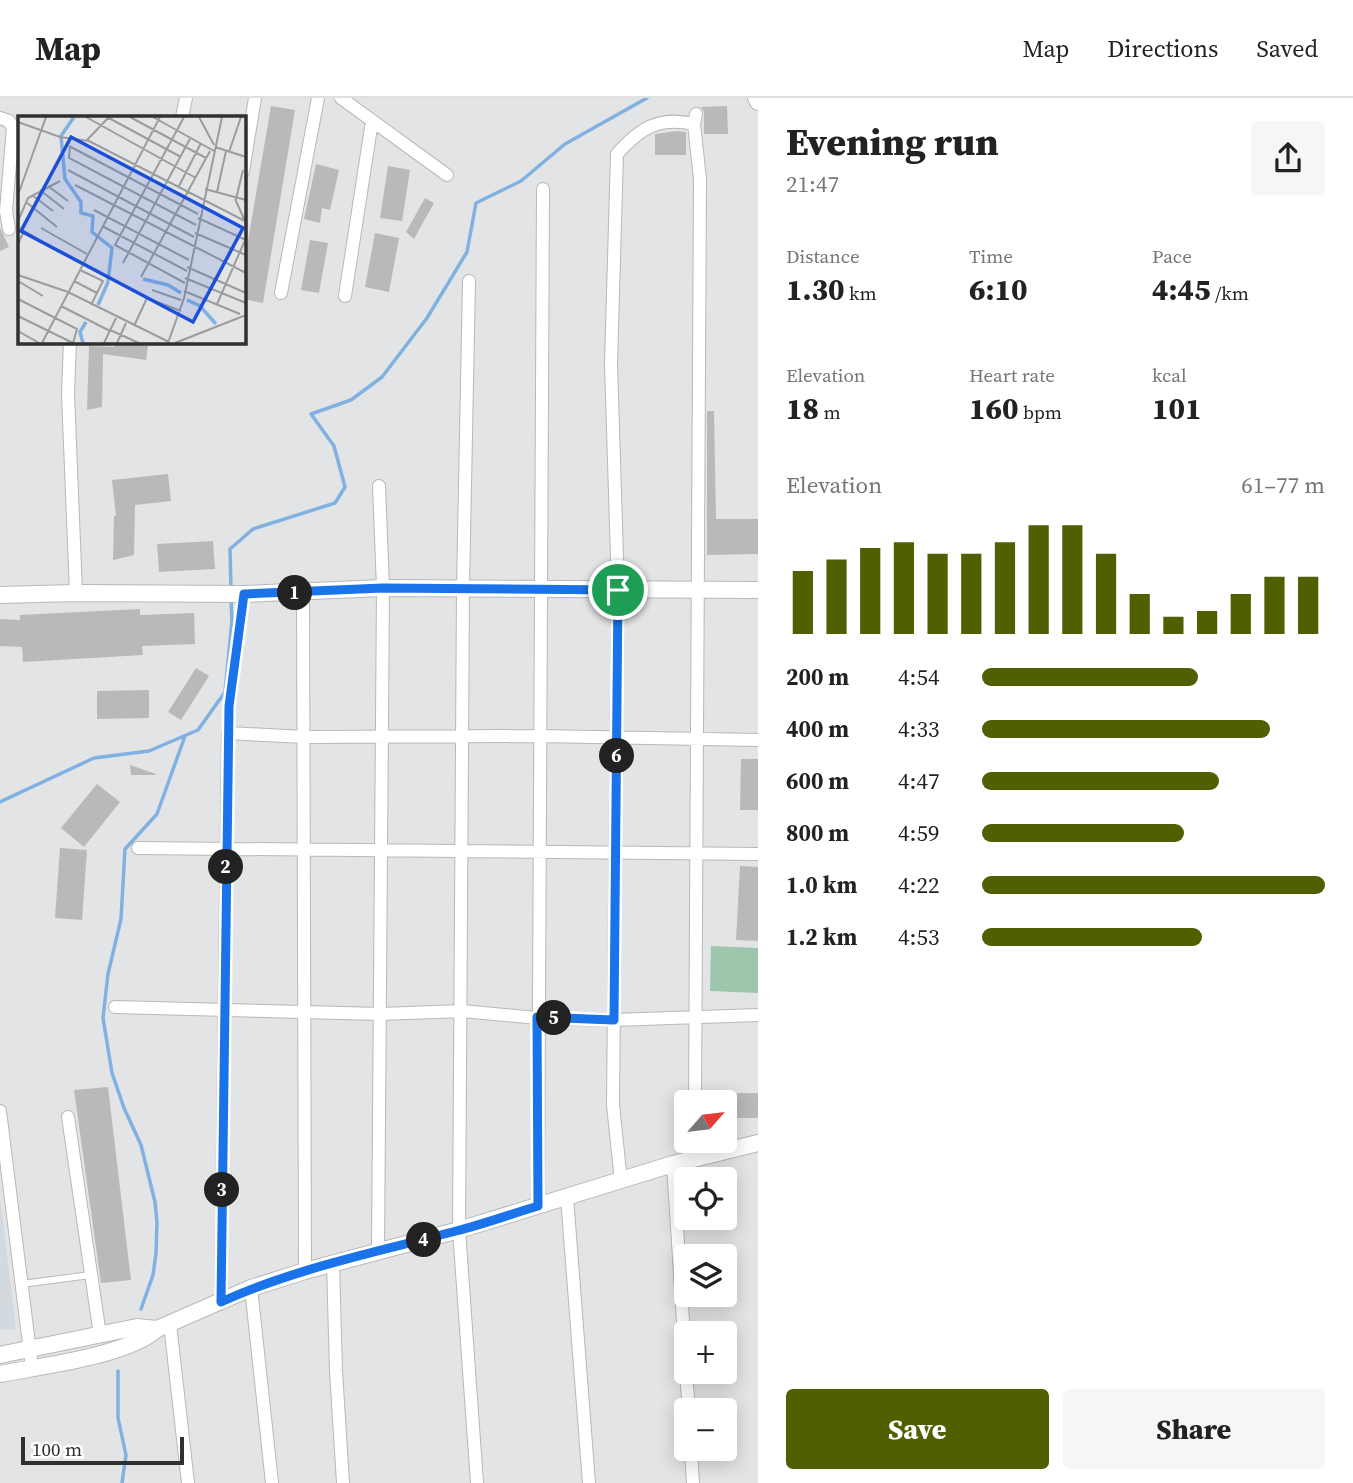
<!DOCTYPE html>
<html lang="en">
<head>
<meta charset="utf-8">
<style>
  :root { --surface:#fff; --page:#f6f6f6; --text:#222; --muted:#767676; --line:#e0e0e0; --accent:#525f00 }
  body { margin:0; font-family:"Source Serif 4",serif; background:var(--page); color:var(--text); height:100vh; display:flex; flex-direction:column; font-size:26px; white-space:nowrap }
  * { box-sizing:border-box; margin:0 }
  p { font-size:23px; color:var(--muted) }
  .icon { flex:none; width:38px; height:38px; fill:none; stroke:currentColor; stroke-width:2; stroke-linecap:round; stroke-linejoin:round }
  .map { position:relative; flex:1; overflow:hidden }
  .details { display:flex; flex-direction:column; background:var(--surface); width:595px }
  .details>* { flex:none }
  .needle { width:46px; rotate:62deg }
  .controls { position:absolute; left:674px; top:992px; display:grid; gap:14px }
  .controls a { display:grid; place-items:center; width:63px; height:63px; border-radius:7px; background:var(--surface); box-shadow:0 4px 18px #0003; font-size:35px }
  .scale { position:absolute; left:21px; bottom:18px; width:163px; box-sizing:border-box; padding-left:7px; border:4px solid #2f3030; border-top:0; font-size:19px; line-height:24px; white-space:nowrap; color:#2f3030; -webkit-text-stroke:5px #fff; paint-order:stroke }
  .pin { position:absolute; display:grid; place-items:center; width:60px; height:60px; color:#fff; margin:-30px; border:4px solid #fff; border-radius:50%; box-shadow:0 2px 7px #0007 }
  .km { position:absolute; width:35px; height:35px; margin:-18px; border-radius:50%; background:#222; color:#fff; font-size:19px; line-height:35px; text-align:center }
  .round { display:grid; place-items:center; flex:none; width:74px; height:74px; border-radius:7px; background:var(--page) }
  .head { display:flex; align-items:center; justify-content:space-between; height:119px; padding:0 28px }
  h1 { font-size:38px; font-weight:800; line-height:52px }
  .stats { display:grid; grid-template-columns:repeat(3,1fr); gap:10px; height:119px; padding:7px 28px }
  .stats div { display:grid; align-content:center }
  .stats b { font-size:30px; font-weight:800 }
  .stats small { font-size:19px; font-weight:400 }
  .stats p { font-size:19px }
  .chart { height:196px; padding:14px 28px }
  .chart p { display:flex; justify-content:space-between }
  .chart svg { width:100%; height:126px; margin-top:7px; stroke:var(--accent); stroke-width:6 }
  .cta { display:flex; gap:14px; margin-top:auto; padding:14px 28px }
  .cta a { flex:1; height:80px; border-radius:7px; background:var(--accent); color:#fff; font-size:28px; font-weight:800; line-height:80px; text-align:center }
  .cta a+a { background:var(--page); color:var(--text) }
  ul { padding:0 28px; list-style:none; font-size:23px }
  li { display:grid; grid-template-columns:112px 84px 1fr; align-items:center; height:52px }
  li i { height:18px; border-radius:9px; background:var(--accent) }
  header { display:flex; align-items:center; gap:42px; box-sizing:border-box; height:98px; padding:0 35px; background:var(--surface); border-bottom:2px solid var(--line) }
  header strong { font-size:33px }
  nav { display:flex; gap:38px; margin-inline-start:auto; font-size:24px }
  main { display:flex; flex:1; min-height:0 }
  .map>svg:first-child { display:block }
  .built { fill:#d2dae0 }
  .green { fill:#9dc6ad }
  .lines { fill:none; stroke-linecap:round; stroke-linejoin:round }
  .stream { stroke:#80b1e1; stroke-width:3.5 }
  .building { fill:#bbb9b8 }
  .service-casing { stroke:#b7b8b9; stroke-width:8 }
  .minor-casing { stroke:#b7b8b9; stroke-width:14 }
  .tertiary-casing { stroke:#b7b8b9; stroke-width:18 }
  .path { stroke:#808182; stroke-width:2; stroke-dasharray:3.5 3.5; stroke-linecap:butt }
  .service { stroke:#fff; stroke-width:6 }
  .minor { stroke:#fff; stroke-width:12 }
  .tertiary { stroke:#fff; stroke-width:16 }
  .route-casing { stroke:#fff; stroke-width:14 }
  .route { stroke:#1a73e8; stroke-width:9 }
  .inset-river { fill:none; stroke:#80b1e1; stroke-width:3.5 }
  .inset-road { fill:none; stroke:#9b9c9d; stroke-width:2 }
  .view { fill:#1d4ed8; fill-opacity:0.15; stroke:#1d4ed8; stroke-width:3.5 }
  .inset-edge { fill:none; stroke:#2f3030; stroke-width:3.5 }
</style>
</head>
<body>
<header>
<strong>Map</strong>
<nav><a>Map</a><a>Directions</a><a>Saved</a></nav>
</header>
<main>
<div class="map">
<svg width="758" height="1385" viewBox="0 0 758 1385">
  <rect width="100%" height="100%" fill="#e3e4e5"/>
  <path class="built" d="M0,1098L16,1231L0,1232Z"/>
  <path class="green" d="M711,848L758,850V895L710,893Z"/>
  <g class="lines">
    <path class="stream" d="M231,491L230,451L253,431L335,405L345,389L334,348L311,316L351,302L382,279L427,220L467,154L476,105L521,83L565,46L647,0
      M0,704L94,660L149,653L198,632L225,594L232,523L231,502
      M141,1211L153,1177L156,1155L157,1124L155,1104L141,1047L124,1010L112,975L103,920L108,876L121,821L125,751L157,716L185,638
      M118,1273V1320L126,1357L122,1385"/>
  </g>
  <path class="building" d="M271,8L295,12L263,205L243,201V172Z
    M727,8L728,36H704V14L701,9Z
    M677,33L686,34V57H655V36Z
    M316,66L339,72L330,112L322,110L320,125L304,121Z
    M388,68L410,72L402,123L380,120Z
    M425,100L434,105L414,141L406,134Z
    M0,130L9,149L0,153Z
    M375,135L399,140L389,194L365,189Z
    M310,142L328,145L319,195L301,192Z
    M115,243L148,248L146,262L103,256L102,309L87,312L89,248L114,249Z
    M707,313H714L716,421H758V456L707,457Z
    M168,376L171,403L135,407L134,457L113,462L114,418H116L112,382Z
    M213,443L215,471L159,474L157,446Z
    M140,511V517L194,515L195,546L142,548L143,557L23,564L22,549L0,548V521L20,522V517Z
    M196,570L209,578L181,622L168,614Z
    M149,592V620L97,621V593Z
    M741,661H758V712H740Z
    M130,667L156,676L155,677H131Z
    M97,686L120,704L84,749L61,730Z
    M60,750L87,752L82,822L55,820Z
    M740,768L758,769V843L736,842Z
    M108,989L131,1182L101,1185L74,992Z
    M737,995H758V1020H737Z"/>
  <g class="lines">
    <defs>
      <path id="service" d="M22,1186L90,1177"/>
      <path id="minor" d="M341,0L447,77
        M182,19L186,0
        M0,20L9,23L13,30L6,113L9,131
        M243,73L255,0
        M469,183L463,490L459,1132L477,1385
        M281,195L318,0
        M345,198L372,23
        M70,243L68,296L76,495
        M303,495L305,1173
        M138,750L758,756
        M115,909L380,916L462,913L537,920L614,922L758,917
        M695,1004L700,81L694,26L696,16
        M0,1013L32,1270
        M68,1019L100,1237
        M699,1043L701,1058
        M673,1066L686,1270
        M621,1083L613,1007L618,492L611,266L617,56C640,30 659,18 694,26
        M567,1099L589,1385
        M538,1108L543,91
        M378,1153L383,490L379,388
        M333,1165L336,1273L343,1385
        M251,1190L272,1385
        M221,1204L228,635L304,639L539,638L758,642
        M170,1226L188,1385
        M686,1274L689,1312
        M691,1351L693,1385"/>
      <path id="tertiary" d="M756,0L758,4
        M0,497L76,495L244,496L383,490L758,492
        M0,1257L137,1229L157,1231
        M0,1276C41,1268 127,1258 157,1231L251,1190L305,1173L459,1132L673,1066L758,1045"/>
    </defs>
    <use href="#service" class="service-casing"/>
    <use href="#minor" class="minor-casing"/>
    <use href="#tertiary" class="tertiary-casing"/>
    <path class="path" d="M228,623L242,511"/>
    <use href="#service" class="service"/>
    <use href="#minor" class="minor"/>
    <use href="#tertiary" class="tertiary"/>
  </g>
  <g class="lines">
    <defs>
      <path id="route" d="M383,490L618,492L614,922L537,919L538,1108C511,1116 484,1126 456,1133C377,1154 296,1170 221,1204L229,608L244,496Z"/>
    </defs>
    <use href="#route" class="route-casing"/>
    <use href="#route" class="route"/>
  </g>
  <g transform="translate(18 18)">
    <rect width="228" height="228" fill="#e3e4e5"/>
    <path class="inset-river" d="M56,1L43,20L47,63L63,86V97L75,100L74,116L94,132L90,166L80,189M125,163L150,169L163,177M169,184L182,190L198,208M65,227L62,216L68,206"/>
    <path class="inset-road" d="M68,1L178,62M89,1L163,41M112,1L188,42M135,1L196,35M166,1L97,129L167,167M181,1L196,29M0,6L42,21L71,25L227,105M69,24L91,1M51,30L180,98M52,31L51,42L178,109M197,31L228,41M211,36L223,1M50,54L176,121M57,69L228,157M30,70L50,85M160,72L183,27M187,73L228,84M22,74L46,93M199,76L208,35M0,79L28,1M14,79L35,95M217,83L227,105M218,83L225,54M8,86L39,111M76,94L171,144M180,102L228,124M0,105L10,82L42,65M84,110L169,155M23,112L69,138M177,117L228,139M0,128L6,115L20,123M105,147L173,21M169,151L228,177M62,154L85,165L73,189M0,159L50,176L151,226M123,161L192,35M167,162L228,187M0,165L25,180M56,165L79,177M134,174L163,184M166,175L222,198M0,183L59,213L55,227M199,188L228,122M43,190L92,215M0,200L55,227M116,210L129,182L163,195M92,214L121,227M0,215L21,227M24,227L142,1M86,227L98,202M99,227L108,207M150,227L166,182L204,1M157,227L228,199"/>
    <path class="view" d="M53,21L225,112L175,206L3,115Z"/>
    <rect width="228" height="228" class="inset-edge"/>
  </g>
</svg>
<div class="controls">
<a><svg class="needle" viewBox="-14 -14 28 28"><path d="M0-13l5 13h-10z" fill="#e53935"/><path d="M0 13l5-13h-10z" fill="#767676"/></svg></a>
<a><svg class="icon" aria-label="locate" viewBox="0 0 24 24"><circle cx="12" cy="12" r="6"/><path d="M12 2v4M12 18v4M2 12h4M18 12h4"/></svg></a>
<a><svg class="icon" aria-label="layers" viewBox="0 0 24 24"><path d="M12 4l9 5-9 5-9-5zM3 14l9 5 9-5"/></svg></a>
<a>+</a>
<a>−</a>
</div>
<div class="scale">100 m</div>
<div class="pin" style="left:618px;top:492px;background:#1e9e55"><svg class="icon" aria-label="arrive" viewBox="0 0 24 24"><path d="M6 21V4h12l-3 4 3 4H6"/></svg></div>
<b class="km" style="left:295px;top:495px">1</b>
<b class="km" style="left:226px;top:769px">2</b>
<b class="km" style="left:222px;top:1092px">3</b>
<b class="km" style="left:424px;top:1142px">4</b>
<b class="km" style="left:554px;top:920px">5</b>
<b class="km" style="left:617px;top:658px">6</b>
</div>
<section class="details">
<div class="head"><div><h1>Evening run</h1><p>21:47</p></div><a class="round"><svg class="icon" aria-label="share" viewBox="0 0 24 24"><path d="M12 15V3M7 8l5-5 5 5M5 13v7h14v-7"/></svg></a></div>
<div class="stats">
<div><p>Distance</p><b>1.30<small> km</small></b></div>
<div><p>Time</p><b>6:10</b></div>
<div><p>Pace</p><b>4:45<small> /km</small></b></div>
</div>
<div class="stats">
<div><p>Elevation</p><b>18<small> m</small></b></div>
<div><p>Heart rate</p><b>160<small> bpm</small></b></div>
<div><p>kcal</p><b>101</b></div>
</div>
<div class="chart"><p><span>Elevation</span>61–77 m</p>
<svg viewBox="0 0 160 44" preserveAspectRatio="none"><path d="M5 44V22M15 44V18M25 44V14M35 44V12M45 44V16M55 44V16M65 44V12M75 44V6M85 44V6M95 44V16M105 44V30M115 44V38M125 44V36M135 44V30M145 44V24M155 44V24"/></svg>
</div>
<ul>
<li><b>200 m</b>4:54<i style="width:63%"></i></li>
<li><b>400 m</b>4:33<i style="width:84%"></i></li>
<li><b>600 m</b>4:47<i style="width:69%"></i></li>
<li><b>800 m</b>4:59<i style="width:59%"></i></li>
<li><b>1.0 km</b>4:22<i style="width:100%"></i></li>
<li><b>1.2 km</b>4:53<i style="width:64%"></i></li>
</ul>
<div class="cta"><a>Save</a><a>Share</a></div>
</section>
</main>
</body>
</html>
